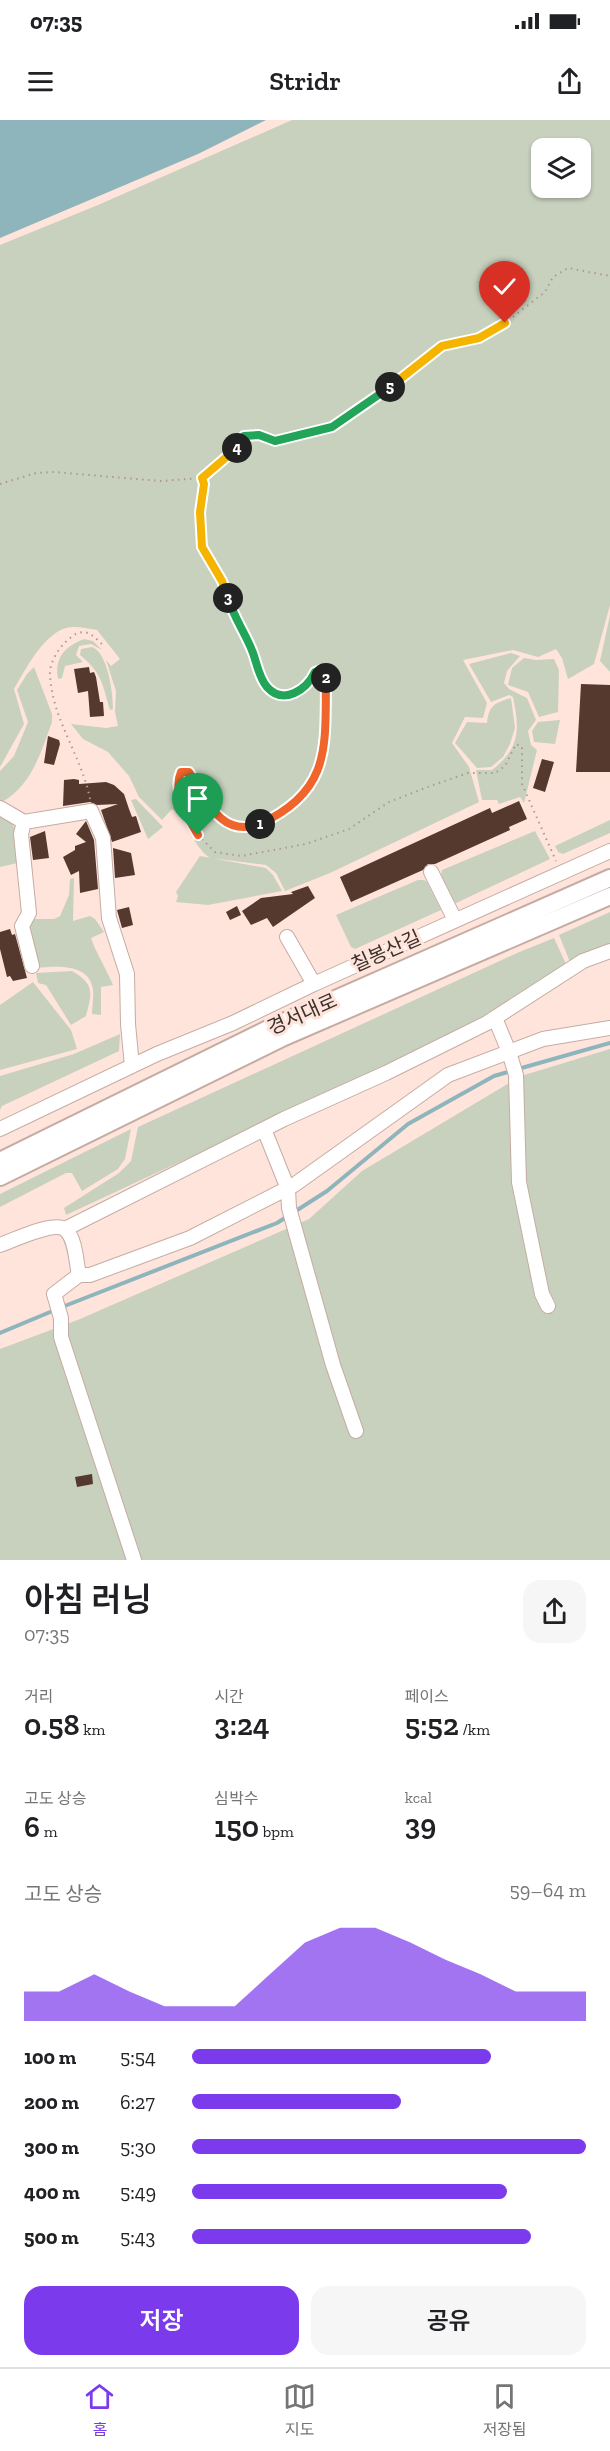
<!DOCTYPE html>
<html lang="ko">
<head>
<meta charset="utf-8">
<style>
  :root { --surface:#fff; --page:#f6f6f6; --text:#202124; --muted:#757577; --line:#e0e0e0; --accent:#7c3aed }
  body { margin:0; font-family:"Zilla Slab","Noto Sans KR",serif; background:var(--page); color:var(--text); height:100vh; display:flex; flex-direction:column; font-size:22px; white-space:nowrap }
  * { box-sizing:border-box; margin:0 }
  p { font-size:20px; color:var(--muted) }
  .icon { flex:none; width:33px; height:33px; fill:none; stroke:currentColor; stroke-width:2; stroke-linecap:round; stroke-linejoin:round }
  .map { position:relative; height:1440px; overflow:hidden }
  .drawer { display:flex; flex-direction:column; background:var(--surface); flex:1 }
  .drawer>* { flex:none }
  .buttons { position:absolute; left:531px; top:18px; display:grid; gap:12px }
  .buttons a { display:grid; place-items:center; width:60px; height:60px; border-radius:12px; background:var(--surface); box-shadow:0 2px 4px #0004; font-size:30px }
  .pin { position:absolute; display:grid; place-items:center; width:51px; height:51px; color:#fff; margin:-62px -26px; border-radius:50% 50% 50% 0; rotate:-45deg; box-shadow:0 0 6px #0007 }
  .pin .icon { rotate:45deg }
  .km { position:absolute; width:30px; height:30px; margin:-15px; border-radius:50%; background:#222; color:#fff; font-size:16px; line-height:30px; text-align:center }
  .round { display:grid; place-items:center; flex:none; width:63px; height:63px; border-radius:18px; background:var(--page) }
  .summary { display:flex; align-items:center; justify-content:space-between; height:102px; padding:0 24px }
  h1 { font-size:33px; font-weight:600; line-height:45px }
  .figures { display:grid; grid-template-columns:repeat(3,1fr); gap:9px; height:102px; padding:6px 24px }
  .figures div { display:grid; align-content:center }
  .figures b { font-size:30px; font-weight:600 }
  .figures small { font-size:16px; font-weight:400 }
  .figures p { font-size:16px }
  .chart { height:168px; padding:12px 24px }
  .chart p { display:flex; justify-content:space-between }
  .chart svg { width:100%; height:108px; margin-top:6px; fill:var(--accent); opacity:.7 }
  .cta { display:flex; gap:12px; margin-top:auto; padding:12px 24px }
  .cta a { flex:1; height:69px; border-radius:18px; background:var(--accent); color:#fff; font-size:24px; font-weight:600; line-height:69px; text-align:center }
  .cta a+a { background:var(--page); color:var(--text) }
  ul { padding:0 24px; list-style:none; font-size:20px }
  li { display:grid; grid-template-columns:96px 72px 1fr; align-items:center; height:45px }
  li i { height:15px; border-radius:8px; background:var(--accent) }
  .status { display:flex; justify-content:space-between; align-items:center; height:42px; padding:0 30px; background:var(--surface); direction:ltr }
  .status svg { height:16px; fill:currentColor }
  header { display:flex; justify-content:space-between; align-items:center; height:78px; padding:0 24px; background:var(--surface); font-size:27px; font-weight:600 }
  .dock { display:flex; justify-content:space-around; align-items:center; height:84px; border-top:2px solid var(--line); background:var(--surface); font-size:16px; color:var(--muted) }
  .dock a { display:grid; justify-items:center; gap:3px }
  .dock .selected { color:var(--accent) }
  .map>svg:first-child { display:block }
  .green { fill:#c8d1be; fill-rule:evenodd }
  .water { fill:#8eb5bc }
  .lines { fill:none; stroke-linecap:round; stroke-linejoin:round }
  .stream { stroke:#8eb5bc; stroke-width:4 }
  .building { fill:#55392f }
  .minor-casing { stroke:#c5aca3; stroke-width:16 }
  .major-casing { stroke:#c5aca3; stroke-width:20 }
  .path { stroke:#ad9992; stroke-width:2; stroke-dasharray:1.5 4.5; stroke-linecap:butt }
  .minor { stroke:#fff; stroke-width:14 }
  .major { stroke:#fff; stroke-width:16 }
  .split-1-casing { stroke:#fff; stroke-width:12 }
  .split-2-casing { stroke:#fff; stroke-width:12 }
  .split-3-casing { stroke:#fff; stroke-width:12 }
  .split-4-casing { stroke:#fff; stroke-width:12 }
  .split-5-casing { stroke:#fff; stroke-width:12 }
  .split-6-casing { stroke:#fff; stroke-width:12 }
  .split-1 { stroke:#f0652b; stroke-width:8 }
  .split-2 { stroke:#f0652b; stroke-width:8 }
  .split-3 { stroke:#22a559; stroke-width:8 }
  .split-4 { stroke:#f5b400; stroke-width:8 }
  .split-5 { stroke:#22a559; stroke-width:8 }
  .split-6 { stroke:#f5b400; stroke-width:8 }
  .labels { text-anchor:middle; stroke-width:6; stroke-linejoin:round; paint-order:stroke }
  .street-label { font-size:20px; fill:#3b312d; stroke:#ffe4db }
</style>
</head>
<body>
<div class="status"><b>07:35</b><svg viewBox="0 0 49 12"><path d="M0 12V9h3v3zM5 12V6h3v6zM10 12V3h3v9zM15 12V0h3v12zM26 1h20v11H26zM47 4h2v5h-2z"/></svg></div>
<header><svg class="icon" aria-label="menu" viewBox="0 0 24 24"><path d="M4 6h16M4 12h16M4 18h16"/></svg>Stridr<svg class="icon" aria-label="share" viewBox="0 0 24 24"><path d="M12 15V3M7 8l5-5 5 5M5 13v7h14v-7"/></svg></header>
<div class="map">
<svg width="610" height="1440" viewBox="0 0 610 1440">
  <rect width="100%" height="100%" fill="#ffe4db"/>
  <path class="green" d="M292,0H610V485L594,544L568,559L562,538L556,529L538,537L513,530L463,540L487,583L483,598L465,597L452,623L469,647L479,682L330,753L285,771L276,753L266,745L210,738C192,726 189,701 172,689L162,700L139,677L129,656L108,632L83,619L71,604L106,608L118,606L115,592L116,571L106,540L111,546L120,539L97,510C90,509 82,507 74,507C47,506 26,549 14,569L24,604L0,647V125L98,85ZM542,28H580V68H542Z
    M610,495V552L600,541Z
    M84,519L93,521L102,530L91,524L79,526L76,535L83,542L65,546L62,558L58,559C54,537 66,526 84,519Z
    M92,527C108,533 113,573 113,589L110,590C102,563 102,553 80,535L81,529Z
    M511,533L520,536L507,551L504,563L509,569L527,578L536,600L528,611L531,625L537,630L524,683L520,677L499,684L497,680H482L476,650H492C520,628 520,610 513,577L509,575L491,582L469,544Z
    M524,538L536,540L554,539L559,550L558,592L539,597L528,572L508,565L512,548Z
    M34,547L52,594V602C41,632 32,665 2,682L0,681V651L14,636L28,602L17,570L27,554Z
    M511,578L515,608L510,624L503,637L491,647L477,648L455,623L467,602L487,603C489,585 495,583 511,578Z
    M560,600L555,624L534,622L532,611L538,602Z
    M136,679L163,707L148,719L131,680Z
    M0,695C20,704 19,722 22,742L0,747Z
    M610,700V713L563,734L558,732L555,726Z
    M535,711L550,739L454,784L441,754L442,750Z
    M200,736L266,748L273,755L282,771L208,785L176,782L178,776L176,772Z
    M74,758L73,801L90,796L95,799L104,812L91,818C97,835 106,848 113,865L101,867V895L92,894C92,886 94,877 93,870C90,843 56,846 37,848L27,805L32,799H54L60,796L69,775L70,759Z
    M418,760H424L427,762L441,790L355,829L351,827L336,795Z
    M610,792V824L593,829L570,842L559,815Z
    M554,818L566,844L461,911L66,1095L64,1088L119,1053L131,1041L138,1007L517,833Z
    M72,851C95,864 92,873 86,896L71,905L46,865L38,863L36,853Z
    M33,862L71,910L77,929L0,950V885Z
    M120,914L119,931L2,986L0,990V956L74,934Z
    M610,929V1440H0V1229L80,1199L309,1099L362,1051L521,956Z
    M131,1009L125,1039L118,1049L82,1071L72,1053H66L0,1087V1074Z"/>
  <path class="water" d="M0,0H266L198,34L0,118Z"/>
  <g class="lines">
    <path class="stream" d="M518,949L610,923
      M62,1187L277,1103L327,1071L408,1004L494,956L511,951
      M0,1213L55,1190"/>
  </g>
  <path class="building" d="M89,547L90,553L94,552L96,557L100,582H103L104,596L90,597L88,571L78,573L74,549Z
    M581,564L610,565V652H576Z
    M48,616L59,620L60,624L54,645L44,643Z
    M542,639L554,642L545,672L533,668Z
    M74,659L79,660V664L106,662L114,665L124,674L129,689L132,697L136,696L141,712L112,722L101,690L118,684L97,685L90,682L63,686L64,660Z
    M519,681L527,699L509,707L510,710L435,744H428L423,750L351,782L340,757L490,688L492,693Z
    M86,701L94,720L98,769L80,773L79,751L71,755L63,737L75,730V726L86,722L76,714Z
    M45,711L49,738L33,740L30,717Z
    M113,728L131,733L135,755L115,758Z
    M308,766L315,778L273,807L267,798L251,805L242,791L261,778L293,774L291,772Z
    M237,786L241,795L230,800L226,792Z
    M129,787L133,805L122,808L117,790Z
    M10,809L12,815L15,814L27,858L13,861L10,856L7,857L0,829V812Z
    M92,1354L93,1364L77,1367L75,1357Z"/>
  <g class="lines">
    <defs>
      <path id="minor" d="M0,688L24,702L91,691L103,718L109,798L127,854L128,904L132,946
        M24,702L21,714L29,793L22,806L32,846
        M431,752L455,800
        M287,817L314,864
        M495,898L509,932L516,955L519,1062L542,1174L548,1186
        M0,1009L157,934L233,903L314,864L610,731
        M264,1009L288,1069L289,1088L333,1245L356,1311
        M65,1109L284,999L386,953L487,903L583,841L610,831
        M0,1125C14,1120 55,1100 66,1110C76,1120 76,1142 79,1155H90L190,1118L294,1065L448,955L543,919L610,908
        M79,1155L54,1174L61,1198V1217L134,1440"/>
      <path id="major" d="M0,1041L272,907L610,758
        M0,1057L282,918L610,776"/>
    </defs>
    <use href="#minor" class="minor-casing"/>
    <use href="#major" class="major-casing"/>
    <path class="path" d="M202,358L204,365L200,392L202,427L222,461L234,496L253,532L266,565L279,574L287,575L306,566L315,552L321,550L326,555C325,611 334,661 278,694C264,703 252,708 235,708L216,693L189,652H181L178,659L184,690L198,715L215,732L241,736L306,724L349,709L389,682L433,665L468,653H495L505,646L516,624L522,627V664L556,741
      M0,364L36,353L54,352L161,361L202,358L234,332L244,316L259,315L275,322L332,307L368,284L442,226L479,217L505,203L545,172L553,157L568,148L610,156
      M90,679C82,637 52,599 50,555C49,540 63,521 76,514C88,508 95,518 103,525"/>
    <use href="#minor" class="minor"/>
    <use href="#major" class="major"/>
  </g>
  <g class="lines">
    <defs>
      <path id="split-1" d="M198,715C188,698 172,672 181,652H189C207,681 221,718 260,704"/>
      <path id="split-2" d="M260,704C332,671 325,626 326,558"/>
      <path id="split-3" d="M228,478C234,498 246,514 253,533C257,544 259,558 267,567C284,586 307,569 315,552L321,550L326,558"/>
      <path id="split-4" d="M228,478L222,461L202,427L200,392L204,364L202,358L237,328"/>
      <path id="split-5" d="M237,328L244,316L259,315L275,321L332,307L390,267"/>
      <path id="split-6" d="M390,267L442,226L479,218L505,203"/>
    </defs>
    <use href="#split-1" class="split-1-casing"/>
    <use href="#split-2" class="split-2-casing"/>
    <use href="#split-3" class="split-3-casing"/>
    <use href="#split-4" class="split-4-casing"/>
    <use href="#split-5" class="split-5-casing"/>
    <use href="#split-6" class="split-6-casing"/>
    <use href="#split-1" class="split-1"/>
    <use href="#split-2" class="split-2"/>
    <use href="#split-3" class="split-3"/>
    <use href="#split-4" class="split-4"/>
    <use href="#split-5" class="split-5"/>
    <use href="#split-6" class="split-6"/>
  </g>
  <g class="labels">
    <g class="street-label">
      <text transform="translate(386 831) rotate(-24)" y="7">칠봉산길</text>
      <text transform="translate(302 894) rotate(-24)" y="7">경서대로</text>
    </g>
  </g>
</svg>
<div class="buttons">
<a><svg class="icon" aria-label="layers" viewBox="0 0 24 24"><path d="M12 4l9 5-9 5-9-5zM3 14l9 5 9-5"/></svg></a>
</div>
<div class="pin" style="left:198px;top:715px;background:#1e9e55"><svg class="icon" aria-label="arrive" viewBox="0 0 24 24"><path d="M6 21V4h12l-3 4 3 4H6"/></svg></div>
<div class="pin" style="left:505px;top:203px;background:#d93025"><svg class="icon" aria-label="check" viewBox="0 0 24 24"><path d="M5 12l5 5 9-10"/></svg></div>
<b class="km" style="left:260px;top:704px">1</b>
<b class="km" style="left:326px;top:558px">2</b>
<b class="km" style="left:228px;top:478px">3</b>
<b class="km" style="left:237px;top:328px">4</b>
<b class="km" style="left:390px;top:267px">5</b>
</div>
<section class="drawer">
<div class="summary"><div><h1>아침 러닝</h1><p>07:35</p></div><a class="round"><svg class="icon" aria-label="share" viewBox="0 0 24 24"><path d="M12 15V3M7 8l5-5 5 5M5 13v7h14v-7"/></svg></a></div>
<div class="figures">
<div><p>거리</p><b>0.58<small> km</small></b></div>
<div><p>시간</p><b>3:24</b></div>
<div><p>페이스</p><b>5:52<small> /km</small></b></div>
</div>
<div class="figures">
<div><p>고도 상승</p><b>6<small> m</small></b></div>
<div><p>심박수</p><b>150<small> bpm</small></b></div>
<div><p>kcal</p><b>39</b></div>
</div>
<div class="chart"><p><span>고도 상승</span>59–64 m</p>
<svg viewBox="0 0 160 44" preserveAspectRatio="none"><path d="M0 44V32L10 32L20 25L30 32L40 38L50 38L60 38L70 25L80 12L90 6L100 6L110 12L120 19L130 25L140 32L150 32L160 32V44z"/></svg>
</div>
<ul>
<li><b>100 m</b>5:54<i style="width:76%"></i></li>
<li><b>200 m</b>6:27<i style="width:53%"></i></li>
<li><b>300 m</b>5:30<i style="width:100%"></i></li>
<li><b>400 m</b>5:49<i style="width:80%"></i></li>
<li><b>500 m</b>5:43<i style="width:86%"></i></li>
</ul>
<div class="cta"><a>저장</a><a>공유</a></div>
</section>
<nav class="dock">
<a class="selected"><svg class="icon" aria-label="home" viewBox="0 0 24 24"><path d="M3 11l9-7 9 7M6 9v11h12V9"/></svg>홈</a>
<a><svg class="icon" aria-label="map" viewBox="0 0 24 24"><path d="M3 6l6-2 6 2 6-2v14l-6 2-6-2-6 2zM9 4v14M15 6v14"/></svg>지도</a>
<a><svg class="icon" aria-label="saved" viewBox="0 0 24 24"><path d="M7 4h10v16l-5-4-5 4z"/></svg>저장됨</a>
</nav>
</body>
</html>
